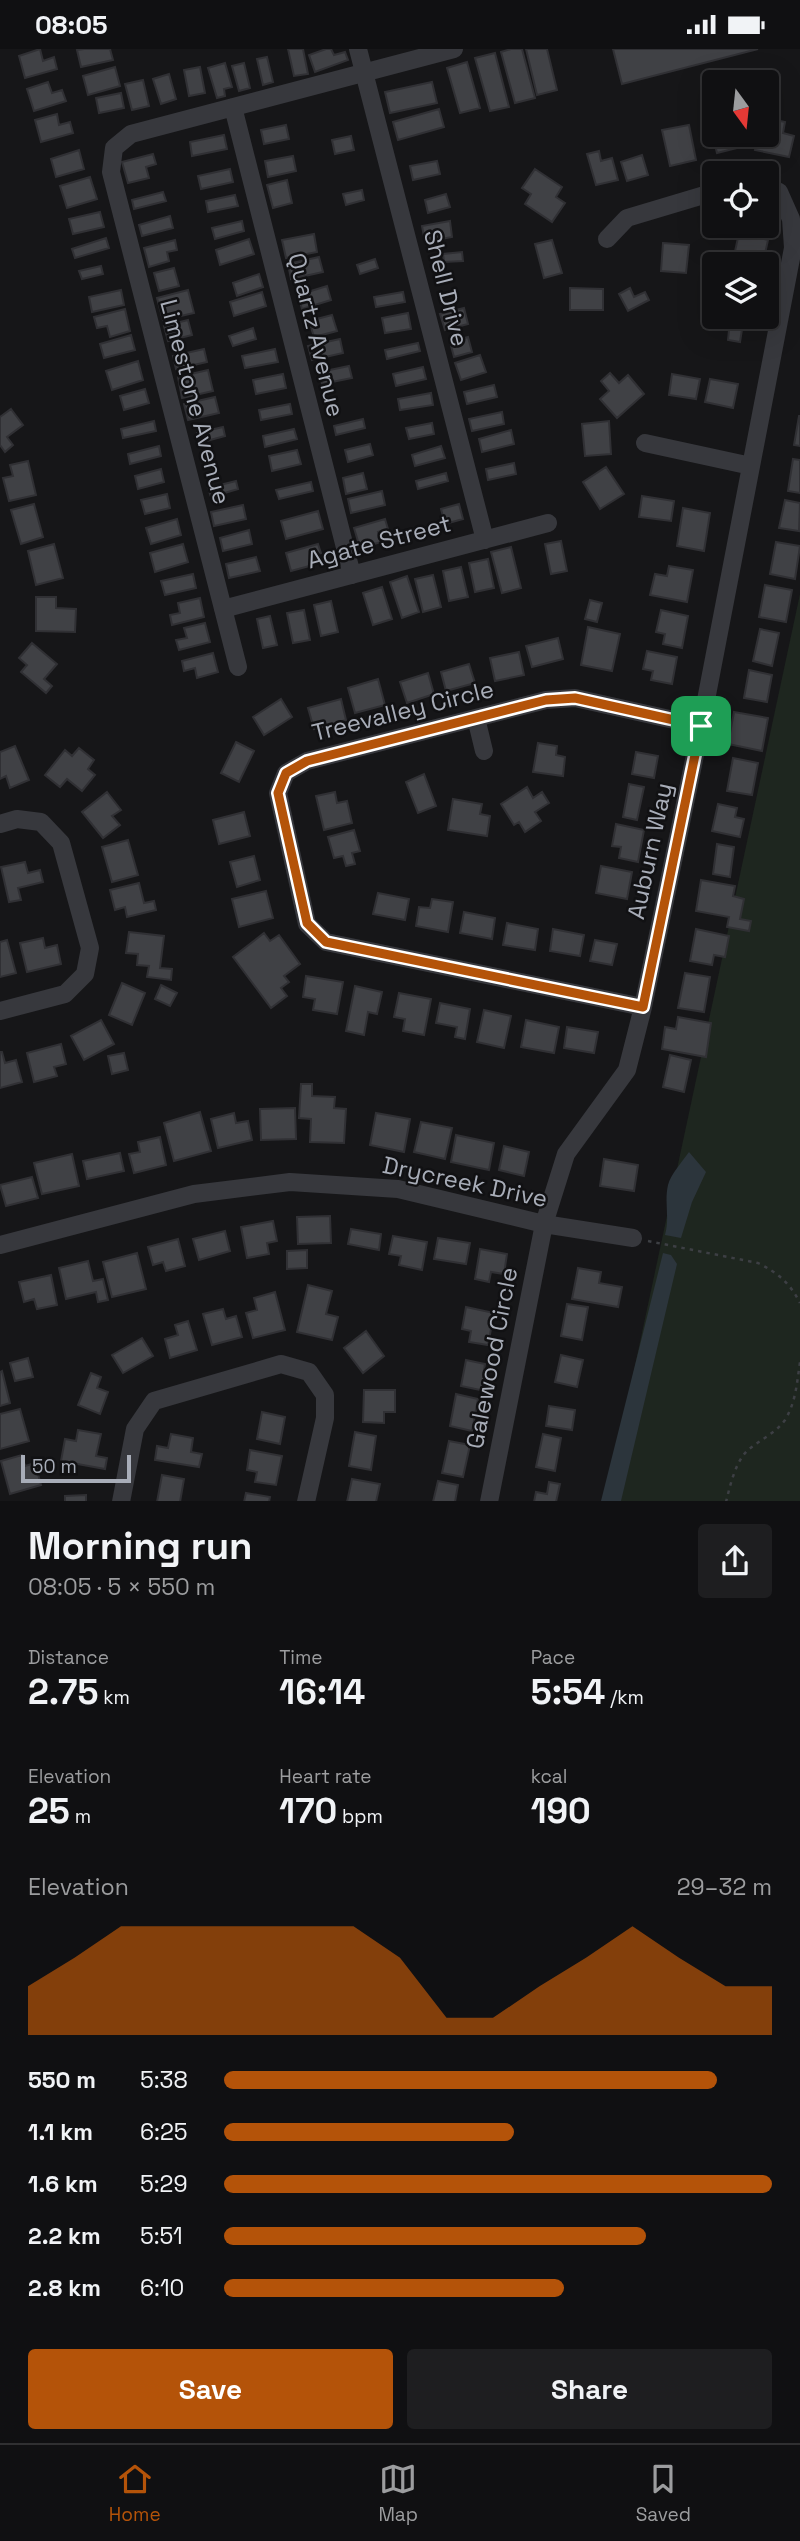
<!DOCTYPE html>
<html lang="en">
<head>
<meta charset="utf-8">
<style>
  :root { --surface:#101012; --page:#1e1e20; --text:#f1f3f6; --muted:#9c9d9f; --line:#303032; --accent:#b45309 }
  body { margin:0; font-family:"Space Grotesk",sans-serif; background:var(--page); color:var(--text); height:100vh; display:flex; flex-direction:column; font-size:26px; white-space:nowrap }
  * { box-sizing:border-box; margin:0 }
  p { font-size:23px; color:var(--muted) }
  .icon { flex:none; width:38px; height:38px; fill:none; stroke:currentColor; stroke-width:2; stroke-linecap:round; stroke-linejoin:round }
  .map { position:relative; height:1452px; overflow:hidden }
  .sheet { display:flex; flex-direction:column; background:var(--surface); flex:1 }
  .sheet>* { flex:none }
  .needle { width:46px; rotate:165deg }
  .controls { position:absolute; left:702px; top:21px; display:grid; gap:14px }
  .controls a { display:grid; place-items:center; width:77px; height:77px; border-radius:7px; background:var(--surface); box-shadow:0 7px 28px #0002,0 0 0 2px var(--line); font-size:35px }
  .scale { position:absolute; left:21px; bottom:18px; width:110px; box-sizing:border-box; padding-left:7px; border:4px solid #a8adb8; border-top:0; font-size:19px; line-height:24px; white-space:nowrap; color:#a8adb8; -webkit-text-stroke:5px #111113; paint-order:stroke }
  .pin { position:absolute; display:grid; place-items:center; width:60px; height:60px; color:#fff; margin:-30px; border-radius:14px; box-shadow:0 4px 10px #0006 }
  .round { display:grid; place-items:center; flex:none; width:74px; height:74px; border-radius:7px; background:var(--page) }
  .overview { display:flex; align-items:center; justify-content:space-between; height:119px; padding:0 28px }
  h1 { font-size:38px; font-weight:700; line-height:52px }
  .figures { display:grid; grid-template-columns:repeat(3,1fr); gap:10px; height:119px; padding:7px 28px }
  .figures div { display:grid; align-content:center }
  .figures b { font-size:35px; font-weight:700 }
  .figures small { font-size:19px; font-weight:400 }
  .figures p { font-size:19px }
  .chart { height:196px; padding:14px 28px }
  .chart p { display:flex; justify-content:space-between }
  .chart svg { width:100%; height:126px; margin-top:7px; fill:var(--accent); opacity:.7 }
  .action { display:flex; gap:14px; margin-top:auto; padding:14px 28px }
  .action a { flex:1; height:80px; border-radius:7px; background:var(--accent); color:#fff; font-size:28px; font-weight:700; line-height:80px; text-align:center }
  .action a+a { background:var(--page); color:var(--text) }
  ul { padding:0 28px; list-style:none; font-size:23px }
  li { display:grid; grid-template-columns:112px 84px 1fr; align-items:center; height:52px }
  li i { height:18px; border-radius:9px; background:var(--accent) }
  .status { display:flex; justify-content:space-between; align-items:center; height:49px; padding:0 35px; background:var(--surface); direction:ltr }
  .status svg { height:19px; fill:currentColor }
  .tab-bar { display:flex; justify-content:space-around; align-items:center; height:98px; border-top:2px solid var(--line); background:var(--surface); font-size:19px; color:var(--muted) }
  .tab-bar a { display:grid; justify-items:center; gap:4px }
  .tab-bar .on { color:var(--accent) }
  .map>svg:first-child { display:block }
  .green { fill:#1e261f }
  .water { fill:#2c353c }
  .building { fill:#404145; stroke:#303034; stroke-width:2 }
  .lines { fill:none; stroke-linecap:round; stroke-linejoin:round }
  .path { stroke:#3d3f44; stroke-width:2.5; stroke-dasharray:3.5 5; stroke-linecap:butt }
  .minor { stroke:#37383d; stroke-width:18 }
  .route-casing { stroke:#fff; stroke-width:14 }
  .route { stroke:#b45309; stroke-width:9 }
  .labels { text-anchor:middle; stroke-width:5; stroke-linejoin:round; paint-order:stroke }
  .street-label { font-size:24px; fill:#a8adb8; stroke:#111113 }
</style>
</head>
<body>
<div class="status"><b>08:05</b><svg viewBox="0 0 49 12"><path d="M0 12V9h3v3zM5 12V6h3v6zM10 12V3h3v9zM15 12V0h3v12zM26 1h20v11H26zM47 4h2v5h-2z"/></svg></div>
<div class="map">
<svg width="800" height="1453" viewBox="0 0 800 1453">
  <rect width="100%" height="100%" fill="#161618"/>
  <path class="green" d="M800,545V1452H606Z"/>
  <path class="water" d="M689,1103L706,1123L692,1153L681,1189L665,1186C670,1168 664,1154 668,1136C671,1125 682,1113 689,1103Z
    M663,1204L671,1206L677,1215L621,1452H601Z"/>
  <path class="building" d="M40,0L43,12L54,8L57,20L25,29L19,7Z
    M84,0H110L113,11L81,18L77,1Z
    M288,0H303L308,25L294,27Z
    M326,0H331L334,6L345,3L348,11L315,23L309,6Z
    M511,0H522L535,49L515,54L501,3Z
    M526,0H547L557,41L537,46Z
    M613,0H758L622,35Z
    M495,4L509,58L490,62L475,9Z
    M267,8L273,33L263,36L257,10Z
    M467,13L480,59L460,64L447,19Z
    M225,14L232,38L224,40L225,47L217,49L208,19Z
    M244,14L250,39L239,42L232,17Z
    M115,18L120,37L88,46L83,27Z
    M200,18L205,44L189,47L184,21Z
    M169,25L176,50L161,55L153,30Z
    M143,31L149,57L132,61L125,35Z
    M48,33L52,44L62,41L66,52L34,62L27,40Z
    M432,33L437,54L390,64L385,43Z
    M121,44L124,59L99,64L96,49Z
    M439,60L444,78L398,91L393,73Z
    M57,65L59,76L70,73L73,84L41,93L35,71Z
    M714,66V86H742L745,97L717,104L708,68Z
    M766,69L785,73L783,84L794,87L789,108L755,101L759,86H766Z
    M286,76L289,90L264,95L261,81Z
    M689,76L696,111L670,117L662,81Z
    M224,86L227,100L192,107L190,93Z
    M351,87L354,101L335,105L332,91Z
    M79,101L84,120L56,128L51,110Z
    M599,102L601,112L612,109L618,131L596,136L587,105Z
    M153,105L156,115L146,118L149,129L128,134L122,113Z
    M642,106L648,126L627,132L621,113Z
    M293,107L296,122L268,128L265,112Z
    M437,112L440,125L413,131L410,117Z
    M230,120L233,133L201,140L198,127Z
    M535,120L562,138L556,148L565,154L552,173L525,155L531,145L522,139Z
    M90,128L97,150L67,159L60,137Z
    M287,131L292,154L273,159L267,136Z
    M362,141L364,151L346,156L343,145Z
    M163,143L166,152L134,160L132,151Z
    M446,145L450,158L428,164L425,151Z
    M235,146L238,157L208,163L206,152Z
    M100,163L104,178L73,185L69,170Z
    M170,167L173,179L142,187L139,176Z
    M242,172L244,182L215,190L212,179Z
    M450,172L452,188L425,193L422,177Z
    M739,184L768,191L763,214L734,207Z
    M314,185L317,203L286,209L282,191Z
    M106,189L109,199L75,209L72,200Z
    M249,190L254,205L220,216L216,201Z
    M175,191L177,201L167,203L169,212L149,218L144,199Z
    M552,191L562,224L544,229L535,195Z
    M663,194L689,196L686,224L661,222Z
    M462,203L463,212L444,213L443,205Z
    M319,208L323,223L291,230L288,215Z
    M375,210L378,219L360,225L357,216Z
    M101,217L103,225L82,230L79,222Z
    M174,219L179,237L159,242L154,224Z
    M259,225L263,238L237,247L233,234Z
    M327,237L331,251L302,260L298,246Z
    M570,239L603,240V261H570Z
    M630,239L634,248L645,243L649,251L628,262L619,245Z
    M121,241L124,256L92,263L89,248Z
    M188,241L194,264L163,271L157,249Z
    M262,243L266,257L234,267L230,253Z
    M403,243L405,253L376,258L374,248Z
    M464,259L468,275L445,281L440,265Z
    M125,260L130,282L110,288L107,277L97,279L94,268Z
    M408,264L411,280L385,284L382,269Z
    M332,266L337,282L314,288L309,272Z
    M719,268H744L740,293L728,291L729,281L717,279Z
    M188,271L192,286L168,292L164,277Z
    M253,279L256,290L233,297L229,287Z
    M131,286L135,301L104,309L100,295Z
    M468,288L472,303L454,308L450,293Z
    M340,290L343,304L312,311L308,297Z
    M418,294L420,302L387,310L385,301Z
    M204,300L207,313L176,320L173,307Z
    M275,300L278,313L245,319L242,307Z
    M480,306L486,323L461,331L455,314Z
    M138,312L143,331L112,341L106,322Z
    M349,317L352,329L322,335L320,323Z
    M423,318L426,330L396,337L393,325Z
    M208,321L213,342L182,349L178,328Z
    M610,324L619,334L628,326L644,345L617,369L600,350L609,342L601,332Z
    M283,325L286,339L256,345L253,331Z
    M672,325L700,330L696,350L669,346Z
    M710,330L738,335L733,359L705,353Z
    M494,336L497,348L467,355L464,343Z
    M145,340L149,354L124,361L120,347Z
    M431,344L433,356L400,361L398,350Z
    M215,348L219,364L188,371L184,355Z
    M290,355L292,365L261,371L259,361Z
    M11,360L23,376L7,388L13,396L5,403L0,396V368Z
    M502,363L504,375L472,382L469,370Z
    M799,367H800V397L794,396Z
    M363,370L365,379L336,386L334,377Z
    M154,372L156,382L123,389L121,380Z
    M609,372L611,405L585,407L582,375Z
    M432,374L434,385L409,390L406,379Z
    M223,378L225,387L199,394L197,384Z
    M294,380L297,390L265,398L263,387Z
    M511,381L514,395L482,403L479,390Z
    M370,395L373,406L348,413L345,401Z
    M159,397L161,407L130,415L128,405Z
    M441,397L445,409L415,417L412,406Z
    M297,401L301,415L272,422L269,407Z
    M793,410L800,411V444L788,442Z
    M28,412L36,446L9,452L3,429L13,427L10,416Z
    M514,414L516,425L488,431L486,420Z
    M606,418L624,445L600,460L583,433Z
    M161,420L164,433L138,440L135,427Z
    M363,424L367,440L346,445L343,429Z
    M446,424L448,432L418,440L416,432Z
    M236,432L238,440L211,448L208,439Z
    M311,433L313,442L279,450L276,441Z
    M382,442L385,456L351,464L348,450Z
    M167,445L170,459L145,465L141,451Z
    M642,447L674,452L671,472L639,468Z
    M785,451L800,454L799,482L779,479Z
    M34,455L43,488L21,495L11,461Z
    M459,455L463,470L445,475L441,460Z
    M243,456L246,470L214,477L211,463Z
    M683,459L710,464L704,502L677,497Z
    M318,462L323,480L286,490L281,472Z
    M177,470L181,486L151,495L146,479Z
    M385,470L388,480L378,483L381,493L360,499L354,479Z
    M249,481L252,495L223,502L220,489Z
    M561,492L567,522L551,525L545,495Z
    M776,493L800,497L795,530L770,525Z
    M54,495L63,529L36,536L28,502Z
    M183,495L188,513L155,523L150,504Z
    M318,495L321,504L310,507L313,516L291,522L286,504Z
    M511,498L521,539L502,544L491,503Z
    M256,508L260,522L229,529L226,515Z
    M488,510L494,539L475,543L469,514Z
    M669,517L693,521L687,553L650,546L655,525L667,527Z
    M461,518L468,548L449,552L443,522Z
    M193,525L196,539L165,546L161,532Z
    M433,526L441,558L423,563L415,530Z
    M407,527L419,563L402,569L390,533Z
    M765,536L792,541L786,573L759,568Z
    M382,538L392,570L373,576L363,544Z
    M36,548H56V559L76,560L75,583L36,582Z
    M200,549L204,568L172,576L170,566L180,564L178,554Z
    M590,551L602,554L597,573L585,570Z
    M331,552L338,583L321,587L314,556Z
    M304,561L310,591L293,594L287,564Z
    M661,561L688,567L682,599L663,595L665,585L656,583Z
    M270,567L277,596L263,599L257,570Z
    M205,574L210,593L179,601L176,591L187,589L184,579Z
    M588,578L620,585L612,622L581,616Z
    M760,580L779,584L772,617L753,612Z
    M558,589L563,610L532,618L526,597Z
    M32,594L57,615L44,630L52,637L46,644L21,623L27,616L19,609Z
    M647,602L677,608L672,635L651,631L653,622L643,620Z
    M519,603L524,626L495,632L490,609Z
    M213,604L218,623L197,629L195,619L184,622L182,612Z
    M469,615L475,634L446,642L441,623Z
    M749,621L772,626L767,653L744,649Z
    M428,624L434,645L407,654L400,633Z
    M378,630L385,656L355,664L348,639Z
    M281,650L292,668L264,686L253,668Z
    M341,650L346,671L314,680L308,659Z
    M734,663L768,669L762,702L728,695Z
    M236,693L254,702L239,733L221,724Z
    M538,694L557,697L556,706L565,708L563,727L533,723Z
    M15,697L29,731L10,739L6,727L0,730V703Z
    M79,699L94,711L88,720L95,726L82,742L67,730L60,738L45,726L65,701L72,707Z
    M636,703L658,707L654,729L632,725Z
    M733,709L758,714L752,746L727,742Z
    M424,725L436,757L418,764L406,733Z
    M629,735L644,738L637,771L623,768Z
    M527,738L533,749L542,743L549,754L535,763L541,772L525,783L519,773L514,776L501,755Z
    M107,743L121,761L112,767L120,776L103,789L82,763Z
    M335,743L337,754L347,752L352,774L324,781L316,747Z
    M453,750L482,755L480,765L490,767L487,787L448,781Z
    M718,755L737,759L735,768L744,770L740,788L712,782Z
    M244,763L250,787L219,795L213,771Z
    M616,775L644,781L638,813L619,809L621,798L612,797Z
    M354,781L360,802L352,804L355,815L346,817L343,807L334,809L328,788Z
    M128,791L138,826L112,833L102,798Z
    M717,795L734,798L730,828L713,825Z
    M254,807L260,831L237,838L230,813Z
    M25,813L28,824L40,821L43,833L18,839L21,851L9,853L1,818Z
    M601,817L632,823L627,850L596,844Z
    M701,831L735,837L733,847L744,850L740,870L751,872L749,882L727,878L729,868L696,862Z
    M139,834L144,854L154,852L156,861L127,868L125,858L115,861L110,841Z
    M266,842L273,869L239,878L232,850Z
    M378,844L409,850L405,871L373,865Z
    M432,850L453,853L448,883L416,877L419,858L430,859Z
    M464,863L495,869L492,890L460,884Z
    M507,874L538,880L535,901L503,896Z
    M553,880L584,886L580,907L550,902Z
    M696,880L729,887L725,908L714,906L712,916L690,912Z
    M129,883L164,887L160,919L172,920L171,931L147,928L149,917L137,916L138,905L126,904Z
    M264,884L270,892L279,886L300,915L284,927L289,933L281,939L287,947L271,959L233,908Z
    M43,889L45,899L57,896L61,915L27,923L20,894Z
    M7,891L16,924L0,928V893Z
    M595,891L617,895L612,916L590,912Z
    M685,924L710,928L704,963L678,959Z
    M306,927L343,933L337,965L313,961L315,950L303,948Z
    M122,934L145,944L132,976L109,966Z
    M161,936L177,944L170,957L155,950Z
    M355,937L382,943L377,965L368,963L364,986L346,982Z
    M399,944L431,950L424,986L403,982L405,970L394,968Z
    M440,954L470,960L465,990L455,988L457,978L436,974Z
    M484,961L511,967L504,999L477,993Z
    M678,968L711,974L706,1008L662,1000L665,978L676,980Z
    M101,971L114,995L84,1011L71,987Z
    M526,971L559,978L554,1004L521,998Z
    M567,978L598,983L594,1004L564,999Z
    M61,995L66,1015L54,1018L57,1027L34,1033L27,1004Z
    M0,1003H2L5,1014L16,1011L22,1033L0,1039Z
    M124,1004L128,1021L112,1025L108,1007Z
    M670,1006L691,1011L684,1043L663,1038Z
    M301,1035H312V1047L335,1048L334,1059L346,1060L344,1094L310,1093L311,1070L299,1069Z
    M295,1059L296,1090L261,1091L260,1060Z
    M200,1063L211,1102L174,1112L164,1074Z
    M234,1064L236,1074L248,1072L252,1091L218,1099L211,1070Z
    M376,1064L410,1070L404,1103L370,1096Z
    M421,1073L452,1079L445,1110L414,1103Z
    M456,1086L494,1094L489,1121L451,1113Z
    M160,1088L166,1116L134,1124L129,1105L140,1103L138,1093Z
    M504,1097L529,1103L524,1127L499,1121Z
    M120,1104L124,1122L87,1130L83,1112Z
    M72,1105L79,1137L42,1145L34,1114Z
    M604,1110L638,1116L634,1142L600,1137Z
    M32,1128L38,1149L6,1157L0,1136Z
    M330,1167L331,1194L298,1195L297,1168Z
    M273,1172L277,1192L267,1194L269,1205L247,1209L241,1178Z
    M351,1180L381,1185L379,1201L348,1195Z
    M225,1182L230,1202L199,1211L193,1190Z
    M393,1187L427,1193L422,1221L399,1216L401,1207L389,1205Z
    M438,1189L470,1194L466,1215L434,1210Z
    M178,1190L185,1217L166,1222L163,1213L153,1216L148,1198Z
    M480,1200L507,1205L504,1225L491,1223L489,1233L475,1230Z
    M307,1201V1219L287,1220V1202Z
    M137,1204L146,1240L112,1248L103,1213Z
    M88,1212L93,1232L103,1230L108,1251L98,1253L96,1243L66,1250L59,1219Z
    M578,1219L601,1223L599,1234L622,1238L618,1258L572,1250Z
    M51,1226L57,1256L37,1260L34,1250L24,1253L19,1233Z
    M308,1236L332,1242L326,1265L338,1268L332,1291L297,1283Z
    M275,1243L285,1281L253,1289L246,1264L257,1261L254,1249Z
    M567,1255L588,1258L582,1291L561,1287Z
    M466,1258L494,1264L488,1296L469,1293L471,1282L462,1280Z
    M223,1260L226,1270L236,1267L242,1288L212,1296L203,1265Z
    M188,1272L197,1301L170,1309L165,1290L178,1286L175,1276Z
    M366,1282L384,1307L363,1324L344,1299Z
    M142,1289L153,1307L123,1324L112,1306Z
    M561,1306L583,1311L577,1338L555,1333Z
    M28,1309L33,1328L15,1332L10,1314Z
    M466,1311L485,1315L483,1328L493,1330L490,1343L461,1337Z
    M2,1322L10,1354L0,1357V1323Z
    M91,1324L101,1328L97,1339L108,1343L100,1365L78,1356Z
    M364,1341H395V1363H384V1374L363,1373Z
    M456,1345L478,1350L472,1382L450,1377Z
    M549,1357L575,1361L572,1381L546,1377Z
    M20,1360L29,1392L0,1400V1365Z
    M262,1363L285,1368L280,1395L257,1390Z
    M78,1381L101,1385L96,1407L107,1409L105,1420L61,1412L65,1390L76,1392Z
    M355,1383L376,1387L371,1421L349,1417Z
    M171,1385L193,1389L191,1403L202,1405L199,1418L155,1411L157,1397L168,1399Z
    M543,1385L561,1389L555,1422L536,1418Z
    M449,1392L470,1396L463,1428L442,1424Z
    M250,1401L282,1407L276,1436L255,1433L257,1423L247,1421Z
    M22,1406L25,1417L35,1414L41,1436L10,1445L1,1412Z
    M162,1426L184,1430L180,1453H157Z
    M352,1430L380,1435L376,1453H347Z
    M438,1432L458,1436L455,1453H433Z
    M549,1433L560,1435L556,1453H534L536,1443L547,1445Z
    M246,1444L270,1448L269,1453H244Z
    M86,1446V1453H65V1447Z"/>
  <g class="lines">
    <path class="path" d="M648,1192L758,1214C778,1224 790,1234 800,1254
      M726,1453C730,1437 735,1414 747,1402C759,1391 775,1385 785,1371C796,1353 797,1333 800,1313"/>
    <path class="minor" d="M358,0L485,491
      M233,58L352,526
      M607,190L627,169L714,143
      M645,394L751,417
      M223,560L548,474
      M238,618L111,123L114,99L131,85L454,0
      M476,669L484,702
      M0,775L17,770L41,773L61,794L90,899L85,925L65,945L0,962
      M643,958L326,893L307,875L278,744L286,724L307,712L546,651L575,649L701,677
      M0,1196L194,1145L290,1133L398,1140L544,1175L633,1189
      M121,1453L135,1380L154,1352L281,1315L309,1323L325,1346V1369L306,1453
      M489,1453L544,1175L566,1105L627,1021L643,958L701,677L793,199L791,170L779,143L766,137"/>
  </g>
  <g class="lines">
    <defs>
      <path id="route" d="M575,649L701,677L643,958L326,893L307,874L278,744L286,724L307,712L546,651Z"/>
    </defs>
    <use href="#route" class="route-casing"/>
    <use href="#route" class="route"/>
  </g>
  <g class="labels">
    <g class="street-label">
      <text transform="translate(446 239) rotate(76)" y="8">Shell Drive</text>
      <text transform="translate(316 286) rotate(76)" y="8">Quartz Avenue</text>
      <text transform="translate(195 353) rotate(75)" y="8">Limestone Avenue</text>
      <text transform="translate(379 493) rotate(-15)" y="8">Agate Street</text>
      <text transform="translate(403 662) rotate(-14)" y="8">Treevalley Circle</text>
      <text transform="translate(650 802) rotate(-78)" y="8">Auburn Way</text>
      <text transform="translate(465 1133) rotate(12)" y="8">Drycreek Drive</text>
      <text transform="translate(492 1309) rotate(-79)" y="8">Galewood Circle</text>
    </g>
  </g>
</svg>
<div class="controls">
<a><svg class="needle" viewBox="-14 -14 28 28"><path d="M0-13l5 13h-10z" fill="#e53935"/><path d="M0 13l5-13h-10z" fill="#9c9d9f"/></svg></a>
<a><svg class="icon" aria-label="locate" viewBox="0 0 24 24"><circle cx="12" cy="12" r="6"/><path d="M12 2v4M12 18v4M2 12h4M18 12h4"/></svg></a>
<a><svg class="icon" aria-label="layers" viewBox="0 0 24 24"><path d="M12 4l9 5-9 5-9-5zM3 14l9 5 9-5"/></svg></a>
</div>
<div class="scale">50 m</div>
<div class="pin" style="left:701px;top:677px;background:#1e9e55"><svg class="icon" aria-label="arrive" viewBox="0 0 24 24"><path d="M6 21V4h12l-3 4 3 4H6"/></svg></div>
</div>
<section class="sheet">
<div class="overview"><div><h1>Morning run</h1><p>08:05 · 5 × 550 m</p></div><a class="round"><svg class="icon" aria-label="share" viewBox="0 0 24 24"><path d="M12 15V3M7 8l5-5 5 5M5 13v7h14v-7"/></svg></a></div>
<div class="figures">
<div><p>Distance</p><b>2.75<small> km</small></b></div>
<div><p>Time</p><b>16:14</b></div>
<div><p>Pace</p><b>5:54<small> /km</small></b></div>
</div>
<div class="figures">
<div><p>Elevation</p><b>25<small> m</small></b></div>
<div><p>Heart rate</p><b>170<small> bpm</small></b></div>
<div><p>kcal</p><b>190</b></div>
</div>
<div class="chart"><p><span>Elevation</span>29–32 m</p>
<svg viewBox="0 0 160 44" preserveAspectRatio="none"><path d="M0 44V27L10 17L20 6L30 6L40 6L50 6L60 6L70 6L80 17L90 38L100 38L110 27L120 17L130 6L140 17L150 27L160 27V44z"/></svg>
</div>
<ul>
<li><b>550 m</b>5:38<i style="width:90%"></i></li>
<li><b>1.1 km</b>6:25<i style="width:53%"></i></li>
<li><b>1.6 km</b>5:29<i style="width:100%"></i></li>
<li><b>2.2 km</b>5:51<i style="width:77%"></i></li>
<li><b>2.8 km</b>6:10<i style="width:62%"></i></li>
</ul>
<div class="action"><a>Save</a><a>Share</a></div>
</section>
<nav class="tab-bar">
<a class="on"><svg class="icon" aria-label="home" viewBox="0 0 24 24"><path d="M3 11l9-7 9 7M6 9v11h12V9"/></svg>Home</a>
<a><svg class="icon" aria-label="map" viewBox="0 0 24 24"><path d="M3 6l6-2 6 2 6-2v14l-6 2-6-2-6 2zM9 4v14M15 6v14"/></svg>Map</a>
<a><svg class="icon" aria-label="saved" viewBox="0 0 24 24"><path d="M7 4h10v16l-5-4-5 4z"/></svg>Saved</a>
</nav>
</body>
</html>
